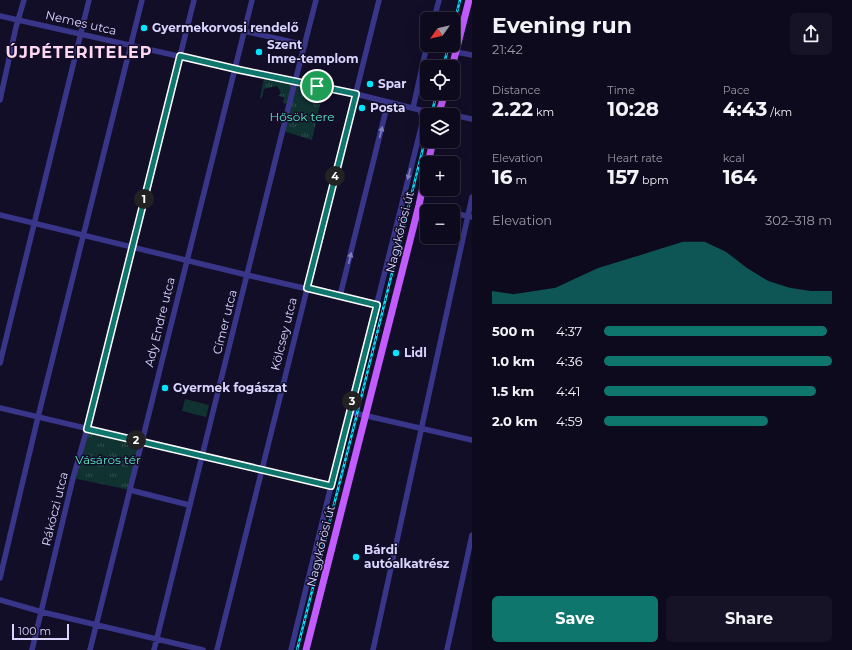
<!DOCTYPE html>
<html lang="en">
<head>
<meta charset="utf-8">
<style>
  :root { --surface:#0e0a1e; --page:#171327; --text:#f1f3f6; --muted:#9b9aa4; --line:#2e2b3c; --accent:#0f766e }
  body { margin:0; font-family:Montserrat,sans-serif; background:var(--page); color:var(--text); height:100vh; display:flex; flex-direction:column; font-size:15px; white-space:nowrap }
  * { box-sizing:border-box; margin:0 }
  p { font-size:13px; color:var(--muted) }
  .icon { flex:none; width:22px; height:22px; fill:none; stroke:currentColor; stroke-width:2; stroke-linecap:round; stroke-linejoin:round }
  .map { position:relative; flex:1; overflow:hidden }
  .sheet { display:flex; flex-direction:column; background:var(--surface); width:380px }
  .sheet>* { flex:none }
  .needle { width:26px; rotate:236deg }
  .controls { position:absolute; left:420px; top:12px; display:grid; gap:8px }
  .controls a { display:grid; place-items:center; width:40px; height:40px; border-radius:6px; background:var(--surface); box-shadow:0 4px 16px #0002,0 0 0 1px var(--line); font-size:20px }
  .scale { position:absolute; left:12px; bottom:10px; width:57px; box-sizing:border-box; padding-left:4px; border:2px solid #dad5ff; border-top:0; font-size:11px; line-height:14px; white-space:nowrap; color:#dad5ff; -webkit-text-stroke:3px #120e28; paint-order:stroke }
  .pin { position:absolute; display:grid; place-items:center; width:34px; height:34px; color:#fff; margin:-17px; border:2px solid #fff; border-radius:50%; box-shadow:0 1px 4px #0007 }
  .km { position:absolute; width:20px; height:20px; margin:-10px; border-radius:50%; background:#222; color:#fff; font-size:11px; line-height:20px; text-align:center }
  .round { display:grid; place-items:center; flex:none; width:42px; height:42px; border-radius:6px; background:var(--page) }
  .overview { display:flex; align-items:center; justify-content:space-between; height:68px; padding:0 20px }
  h1 { font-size:22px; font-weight:700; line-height:30px }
  .stats { display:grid; grid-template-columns:repeat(3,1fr); gap:6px; height:68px; padding:4px 20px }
  .stats div { display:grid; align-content:center }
  .stats b { font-size:20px; font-weight:700 }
  .stats small { font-size:11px; font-weight:400 }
  .stats p { font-size:11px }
  .chart { height:112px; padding:8px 20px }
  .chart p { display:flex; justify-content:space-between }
  .chart svg { width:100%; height:72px; margin-top:4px; fill:var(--accent); opacity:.7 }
  .button { display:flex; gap:8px; margin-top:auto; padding:8px 20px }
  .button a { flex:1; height:46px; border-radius:6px; background:var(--accent); color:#fff; font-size:16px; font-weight:700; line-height:46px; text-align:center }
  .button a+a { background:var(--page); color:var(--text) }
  ul { padding:0 20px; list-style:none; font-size:13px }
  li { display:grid; grid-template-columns:64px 48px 1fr; align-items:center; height:30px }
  li i { height:10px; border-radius:5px; background:var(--accent) }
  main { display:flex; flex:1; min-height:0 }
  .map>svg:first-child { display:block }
  .grass { fill:#103231 }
  .park { fill:url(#park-tufts) }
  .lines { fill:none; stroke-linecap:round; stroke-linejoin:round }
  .minor { stroke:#39368a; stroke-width:5.5 }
  .major { stroke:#c25cff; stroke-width:7 }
  .rail-casing { stroke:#01e5ff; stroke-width:2.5 }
  .rail { stroke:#120e28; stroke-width:1; stroke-dasharray:3; stroke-linecap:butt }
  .oneway { fill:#817ebf }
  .route-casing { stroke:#fff; stroke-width:8 }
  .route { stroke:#0f766e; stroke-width:5 }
  .poi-dot { fill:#01e5ff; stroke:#120e28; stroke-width:1.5 }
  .labels { text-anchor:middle; stroke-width:3; stroke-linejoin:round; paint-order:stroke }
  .street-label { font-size:12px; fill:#dad5ff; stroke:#120e28 }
  .poi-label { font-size:12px; font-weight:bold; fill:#dad5ff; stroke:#120e28; text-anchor:start }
  .park-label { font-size:12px; fill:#58e8c4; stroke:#120e28 }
  .district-label { font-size:16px; font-weight:bold; letter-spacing:1px; fill:#ffd7f0; stroke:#120e28 }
</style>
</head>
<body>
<main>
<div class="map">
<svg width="472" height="650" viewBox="0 0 472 650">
  <defs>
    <pattern id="park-tufts" width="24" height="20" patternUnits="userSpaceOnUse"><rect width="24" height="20" fill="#103231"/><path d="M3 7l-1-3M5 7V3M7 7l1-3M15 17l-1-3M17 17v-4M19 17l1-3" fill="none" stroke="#324f50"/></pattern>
  </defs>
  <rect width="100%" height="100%" fill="#120e28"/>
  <path class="grass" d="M185,399L209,405L206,417L182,411Z"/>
  <path class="park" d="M264,78L292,84L288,104L283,103L284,97L278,96L281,93L277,86L264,89L262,98H260Z
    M295,83L317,86L313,102L320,104L312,140L283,131Z
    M87,429L142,441L130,490L73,478Z"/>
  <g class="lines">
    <path class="minor" d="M0,16L240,70L356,94L420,110L444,113L472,119
      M434,19L439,0
      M244,31L305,45
      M456,52L472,55
      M0,100L16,27L24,0
      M413,108L427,45
      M419,205L445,211
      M453,213L472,217
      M0,215L247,275L377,305
      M340,296L388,102
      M0,363L89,0
      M0,408L331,486
      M350,412L472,440
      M130,490L189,505
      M0,578L38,417L142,0
      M0,600L42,612L203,650
      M32,650L73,478L87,429L194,0
      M90,650L252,0
      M154,650L288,109L316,0
      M217,650L379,0
      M291,650L331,486L419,136L423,120L420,110
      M373,650L472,197
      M447,650L472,535"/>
    <path class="major" d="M452,67L469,0
      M438,115L445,93
      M428,163L433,141
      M306,650L419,205L427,168"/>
    <defs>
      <path id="rail" d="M453,28L460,0
        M443,67L449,45
        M431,115L437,93
        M297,650L357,414L427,132"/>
    </defs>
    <use href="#rail" class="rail-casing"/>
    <use href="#rail" class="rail"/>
  </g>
  <defs><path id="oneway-solid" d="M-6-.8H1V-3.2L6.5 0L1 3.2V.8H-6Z"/></defs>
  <g class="oneway">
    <use href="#oneway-solid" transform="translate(381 132) rotate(-76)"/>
    <use href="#oneway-solid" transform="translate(409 174) rotate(104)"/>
    <use href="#oneway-solid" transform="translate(350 258) rotate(-76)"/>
  </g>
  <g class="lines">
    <defs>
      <path id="route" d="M180,56L240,70L356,94L307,288L377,305L331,486L87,429Z"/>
    </defs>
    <use href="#route" class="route-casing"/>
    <use href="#route" class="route"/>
  </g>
  <g class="poi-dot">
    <circle cx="144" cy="28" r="4"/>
    <circle cx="259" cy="52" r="4"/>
    <circle cx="370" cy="84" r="4"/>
    <circle cx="362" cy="108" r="4"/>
    <circle cx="396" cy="353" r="4"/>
    <circle cx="165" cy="388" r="4"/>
    <circle cx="356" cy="557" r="4"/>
  </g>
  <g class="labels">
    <g class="street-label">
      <text transform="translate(81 23) rotate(13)" y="4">Nemes utca</text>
      <text transform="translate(400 232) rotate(-76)" y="4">Nagykőrösi út</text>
      <text transform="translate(160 322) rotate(-76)" y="4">Ady Endre utca</text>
      <text transform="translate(225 322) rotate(-76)" y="4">Címer utca</text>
      <text transform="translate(284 334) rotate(-76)" y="4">Kölcsey utca</text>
      <text transform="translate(55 509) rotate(-76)" y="4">Rákóczi utca</text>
      <text transform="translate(321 546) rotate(-76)" y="4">Nagykőrösi út</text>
    </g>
    <g class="poi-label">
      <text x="152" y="32">Gyermekorvosi rendelő</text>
      <text x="267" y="49">Szent<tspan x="267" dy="14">Imre-templom</tspan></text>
      <text x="378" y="88">Spar</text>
      <text x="370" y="112">Posta</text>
      <text x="404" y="357">Lidl</text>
      <text x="173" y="392">Gyermek fogászat</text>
      <text x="364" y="554">Bárdi<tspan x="364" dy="14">autóalkatrész</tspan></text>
    </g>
    <g class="park-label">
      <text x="302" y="121">Hősök tere</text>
      <text x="108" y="464">Vásáros tér</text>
    </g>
    <g class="district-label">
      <text x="79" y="58">ÚJPÉTERITELEP</text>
    </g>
  </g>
</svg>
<div class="controls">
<a><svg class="needle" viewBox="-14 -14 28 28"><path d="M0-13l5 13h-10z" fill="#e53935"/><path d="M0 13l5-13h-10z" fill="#9b9aa4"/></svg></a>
<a><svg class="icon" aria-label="locate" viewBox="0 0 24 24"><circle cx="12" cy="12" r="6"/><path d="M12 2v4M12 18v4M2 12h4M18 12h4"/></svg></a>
<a><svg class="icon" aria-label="layers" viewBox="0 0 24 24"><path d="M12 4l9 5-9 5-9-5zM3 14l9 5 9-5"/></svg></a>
<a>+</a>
<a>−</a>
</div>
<div class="scale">100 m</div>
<div class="pin" style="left:317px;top:86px;background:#1e9e55"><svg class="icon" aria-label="arrive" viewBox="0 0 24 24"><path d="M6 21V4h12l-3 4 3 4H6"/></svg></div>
<b class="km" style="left:144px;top:199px">1</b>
<b class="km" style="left:136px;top:440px">2</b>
<b class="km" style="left:352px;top:401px">3</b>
<b class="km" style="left:335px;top:176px">4</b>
</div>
<section class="sheet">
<div class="overview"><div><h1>Evening run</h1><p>21:42</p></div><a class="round"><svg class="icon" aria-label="share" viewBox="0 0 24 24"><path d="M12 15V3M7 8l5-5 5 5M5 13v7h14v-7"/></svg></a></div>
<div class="stats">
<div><p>Distance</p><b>2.22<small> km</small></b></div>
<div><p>Time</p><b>10:28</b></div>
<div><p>Pace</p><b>4:43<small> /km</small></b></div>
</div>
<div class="stats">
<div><p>Elevation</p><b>16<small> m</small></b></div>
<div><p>Heart rate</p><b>157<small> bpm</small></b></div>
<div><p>kcal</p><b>164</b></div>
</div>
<div class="chart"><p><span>Elevation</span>302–318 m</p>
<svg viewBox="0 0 160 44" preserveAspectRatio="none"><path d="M0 44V36L10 38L20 36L30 34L40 28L50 22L60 18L70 14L80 10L90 6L100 6L110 12L120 22L130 30L140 34L150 36L160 36V44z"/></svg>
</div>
<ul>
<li><b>500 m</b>4:37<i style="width:98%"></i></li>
<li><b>1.0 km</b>4:36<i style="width:100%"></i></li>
<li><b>1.5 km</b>4:41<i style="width:93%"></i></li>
<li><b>2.0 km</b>4:59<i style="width:72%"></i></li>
</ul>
<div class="button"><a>Save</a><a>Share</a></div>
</section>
</main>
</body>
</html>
